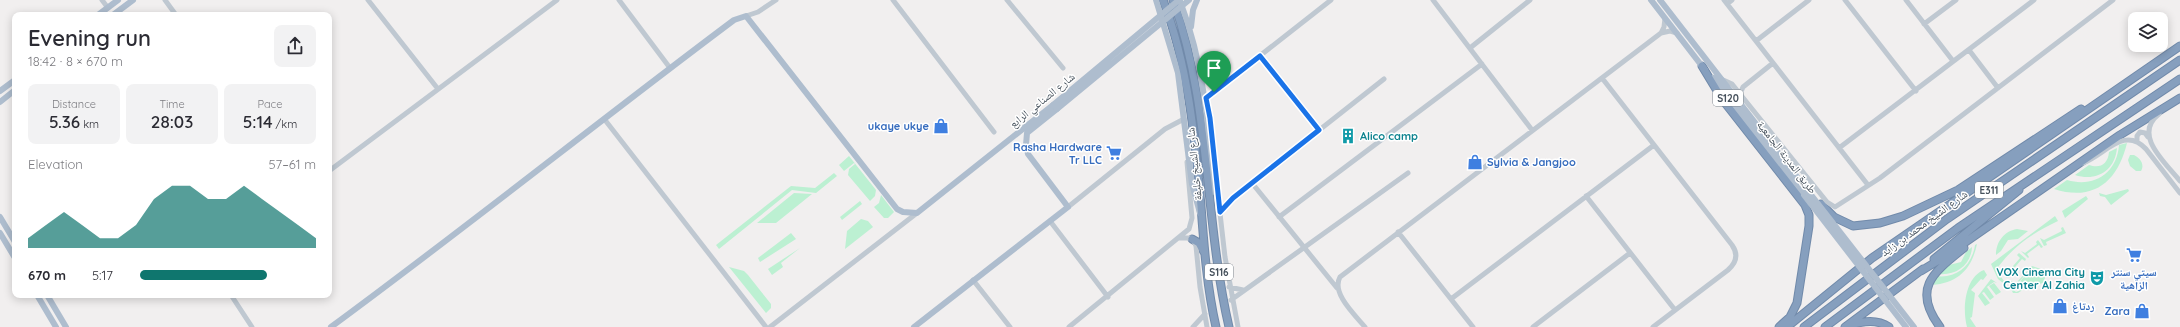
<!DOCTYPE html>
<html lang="en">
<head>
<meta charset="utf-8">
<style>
  :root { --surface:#fff; --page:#f2f2f3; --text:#2b2b33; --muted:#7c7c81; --accent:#0f766e }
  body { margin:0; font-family:Quicksand,"Noto Naskh Arabic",sans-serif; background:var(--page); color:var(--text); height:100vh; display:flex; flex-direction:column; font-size:15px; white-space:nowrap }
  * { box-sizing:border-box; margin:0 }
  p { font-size:13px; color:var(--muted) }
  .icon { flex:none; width:22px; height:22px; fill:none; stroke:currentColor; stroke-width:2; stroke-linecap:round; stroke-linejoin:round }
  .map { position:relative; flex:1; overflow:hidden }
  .drawer { position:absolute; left:12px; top:12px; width:320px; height:286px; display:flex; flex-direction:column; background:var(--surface); border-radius:8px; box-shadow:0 2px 10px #0003 }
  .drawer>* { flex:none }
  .buttons { position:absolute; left:2128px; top:12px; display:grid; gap:8px }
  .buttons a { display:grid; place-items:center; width:40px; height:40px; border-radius:8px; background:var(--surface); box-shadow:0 2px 10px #0003; font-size:20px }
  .pin { position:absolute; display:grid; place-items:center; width:34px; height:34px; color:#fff; margin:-41px -17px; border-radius:50% 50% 50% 0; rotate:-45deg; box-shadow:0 0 4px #0007 }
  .pin .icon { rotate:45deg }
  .round { display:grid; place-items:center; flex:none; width:42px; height:42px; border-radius:8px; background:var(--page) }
  .head { display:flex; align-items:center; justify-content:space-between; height:68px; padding:0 16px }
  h1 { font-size:22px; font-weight:600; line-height:30px }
  .stats { display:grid; grid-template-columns:repeat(3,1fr); gap:6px; height:68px; padding:4px 16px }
  .stats div { display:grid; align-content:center; border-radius:8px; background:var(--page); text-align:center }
  .stats b { font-size:17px; font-weight:600 }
  .stats small { font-size:11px; font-weight:400 }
  .stats p { font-size:11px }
  .chart { height:112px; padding:8px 16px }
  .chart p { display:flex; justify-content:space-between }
  .chart svg { width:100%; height:72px; margin-top:4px; fill:var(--accent); opacity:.7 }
  ul { padding:0 16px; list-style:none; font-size:13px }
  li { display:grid; grid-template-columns:64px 48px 1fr; align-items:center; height:30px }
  li i { height:10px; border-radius:5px; background:var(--accent) }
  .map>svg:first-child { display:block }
  .green { fill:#bcf0d2 }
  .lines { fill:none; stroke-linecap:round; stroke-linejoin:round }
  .highway-casing { stroke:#718aaa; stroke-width:9 }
  .minor { stroke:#bfc8d1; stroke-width:5 }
  .major { stroke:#aebdce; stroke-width:6 }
  .highway { stroke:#869fbe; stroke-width:7 }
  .major-bridge { stroke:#aebdce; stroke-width:6 }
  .route-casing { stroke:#fff; stroke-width:8 }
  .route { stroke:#1a73e8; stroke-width:5 }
  .labels { text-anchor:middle; stroke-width:3; stroke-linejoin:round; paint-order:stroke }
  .shield { fill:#fff; stroke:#7e858d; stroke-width:1 }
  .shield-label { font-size:10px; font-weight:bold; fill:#46515c }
  .street-label { font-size:11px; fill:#46515c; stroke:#fff }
  .shop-label { font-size:11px; font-weight:bold; fill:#366cbe; stroke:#fff; text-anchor:end }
  .culture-label { font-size:11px; font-weight:bold; fill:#0d838f; stroke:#fff; text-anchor:start }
</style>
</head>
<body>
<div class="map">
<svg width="2180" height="327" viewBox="0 0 2180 327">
  <rect width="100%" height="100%" fill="#f1efef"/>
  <path class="green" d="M2127,143C2118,181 2094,202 2054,189L2067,180C2094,188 2117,173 2119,145Z
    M2117,148C2115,171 2096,182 2075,175L2089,165C2100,169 2108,164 2109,152Z
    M2130,155H2134C2140,158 2145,164 2141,171H2136L2130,166L2128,160Z
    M849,156L876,190L875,196L870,201L848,175L849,169L855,164L854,163L844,171L839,165Z
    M834,173L837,176L816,193L792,190L719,249L716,245L791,186L815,188Z
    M2128,189L2129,191L2111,205L2105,197L2100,196L2099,193L2106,195Z
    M794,193L812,194L776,223H757Z
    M881,195L894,212L888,218H884L874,207L879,203Z
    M2086,196L2088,199L2065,218L2062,211Z
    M860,201L862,204L842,220L840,217Z
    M2055,216L2058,221C2031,234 2014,245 1996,270L2004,281L2003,283L1998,279L1991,264Z
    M861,219L868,221L873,227L845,249L847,231Z
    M2063,227L2066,233L2046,242L2047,245L2044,246L2040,238L2044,240L2062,231L2061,228Z
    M2017,229L2028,231L2018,239L2008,240L2001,251L1996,255C1996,242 2004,231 2017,229Z
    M791,233L796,239L760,262L758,258Z
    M2038,240L2043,247L2041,248L2039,245L2027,254L2029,257L2028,258L2021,251L2025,253L2037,244L2036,242Z
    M1977,244C1972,268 1959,283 1932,285L1936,276C1957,279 1972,265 1975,245Z
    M1972,247C1971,265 1956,276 1938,274L1949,265L1961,262L1966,252Z
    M800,248L781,263L783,267L772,275L768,269Z
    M2019,253L2026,259L2025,261L2022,259L2008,275L2010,277L2007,278L2003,274L2005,272L2007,273L2020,258L2017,255Z
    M2032,266L2041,269H2030L2013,289L2016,292L2024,289L2018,293H2013L2011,289V281L2016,283Z
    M729,267L744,271L748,275L771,304V308L766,313Z
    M2033,269L2043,271L2045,278L2043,283L2015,290L2022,279Z
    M1984,270L1987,275L1983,280L1981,279L1971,290L1975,293L1972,317L1970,318L1976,327H1967C1962,309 1965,277 1984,270Z
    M1991,279L1997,283L1994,282L1984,289L1987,287L1994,297L1990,300L1984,292L1982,293L1990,303L1985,306L1978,296Z
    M1994,283L2001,292L1996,295L1989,286Z"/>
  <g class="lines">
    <defs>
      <path id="highway" d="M1163,0C1188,65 1195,137 1201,206C1204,246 1207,288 1216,327
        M1173,0C1211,105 1204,219 1229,327
        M1702,66L1722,99L1805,205L1809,215V226L1797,303L1790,317L1779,327
        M1821,204L1834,217L1853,226L1880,223L1903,216L1958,190L2081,109
        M1192,239L1199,243L1204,252
        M1934,259L2019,190
        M1921,271L1944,257L2120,135L2180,98
        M1850,325C1864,321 1877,319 1889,327
        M1787,327L1872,258L2180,46
        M1804,327L1947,219L2180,60
        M1825,327L1958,228L2180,79
        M1845,327L1923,269
        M1940,327C1911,288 1934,272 1964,248"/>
    </defs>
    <use href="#highway" class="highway-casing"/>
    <path class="minor" d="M102,0L108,8
      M165,0L176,15
      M368,0L438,89
      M619,0L670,68
      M893,0L994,132
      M1007,0L1063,68
      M1433,0L1532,130
      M1724,0L1868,185
      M1845,0L1916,91
      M1906,0L1953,61
      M1727,4L1732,0
      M746,16L758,12L776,0
      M1924,24L1956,0
      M1661,33L1670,31L1677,33
      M1756,41L1809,0
      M1470,48L1530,0
      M1969,50L1998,88
      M1260,56L1319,130
      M1602,78L1732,245C1739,255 1736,263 1728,270L1653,327
      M1721,79L1732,84L1827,202L1835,207L1880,178L2113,0
      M1740,94L1743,87L1773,63
      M1206,98L1331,0
      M1208,108L1225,257L1238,327
      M2159,114C2132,135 2166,163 2180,181
      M605,120L766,327
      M2137,141V136L2140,132L2145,133L2148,137
      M1839,148L2034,0
      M2083,163C2105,155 2124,125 2146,149L2180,193
      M329,171L557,0
      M1252,183L1337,288
      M1586,196L1675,310
      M1068,207L1165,129L1184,119
      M1220,212L1233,198L1384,79
      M1279,217L1482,64
      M1050,221L1108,297
      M1398,232L1473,327
      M1180,238H1190L1194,241L1196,246L1200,287L1207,327
      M973,280L1010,327
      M1229,287L1243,290
      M231,295L252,327
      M1451,299L1654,145
      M1231,300L1408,173
      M770,327L917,213
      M1069,327L1189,229L1192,218L1187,162
      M1193,327L1205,314
      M1365,327C1355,315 1331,293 1340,277L1661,33L1664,27L1665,18
      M1533,327L1630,253"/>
    <path class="major" d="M1156,0L1178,73L1192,184L1200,213
      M1651,0L1705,70
      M1660,0L1808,191
      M1180,1C1204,64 1209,125 1212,192
      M98,15L118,0
      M113,15L133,0
      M1191,27L1193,10L1197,0
      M1713,78L1804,195
      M0,91L15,80
      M0,102L15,90
      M0,217L15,242
      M0,233L15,258
      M37,295L56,327
      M47,295L66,327
      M331,327C467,227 599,121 734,20L746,16L897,209L903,212L917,213L1053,105
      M914,327L1068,207L1028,154L1026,145L1027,133L1057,109"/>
    <use href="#highway" class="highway"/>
    <path class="major-bridge" d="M1053,105L1179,0
      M1057,109L1189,0
      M1808,191L1914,327
      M1804,195L1906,327"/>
  </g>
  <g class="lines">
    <defs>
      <path id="route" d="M1260,56L1319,130L1233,198L1220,212L1210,118L1206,98Z"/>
    </defs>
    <use href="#route" class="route-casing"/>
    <use href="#route" class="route"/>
  </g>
  <defs>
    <symbol id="shop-bare" viewBox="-9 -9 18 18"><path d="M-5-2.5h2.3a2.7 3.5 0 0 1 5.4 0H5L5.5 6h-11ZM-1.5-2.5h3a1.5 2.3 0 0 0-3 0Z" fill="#3f7fe0" stroke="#fff" stroke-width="2.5" paint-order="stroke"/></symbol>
    <symbol id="building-bare" viewBox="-9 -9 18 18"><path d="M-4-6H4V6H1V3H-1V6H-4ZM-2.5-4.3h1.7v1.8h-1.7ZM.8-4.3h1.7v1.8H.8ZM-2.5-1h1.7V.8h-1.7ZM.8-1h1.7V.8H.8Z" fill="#0f9aa8" stroke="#fff" stroke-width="2.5" paint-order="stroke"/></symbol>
    <symbol id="supermarket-bare" viewBox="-9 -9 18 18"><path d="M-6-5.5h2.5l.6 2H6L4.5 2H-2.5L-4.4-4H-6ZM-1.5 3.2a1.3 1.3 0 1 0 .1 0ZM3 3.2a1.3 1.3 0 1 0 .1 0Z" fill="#3f7fe0" stroke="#fff" stroke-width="2.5" paint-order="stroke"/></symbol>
    <symbol id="theatre-bare" viewBox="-9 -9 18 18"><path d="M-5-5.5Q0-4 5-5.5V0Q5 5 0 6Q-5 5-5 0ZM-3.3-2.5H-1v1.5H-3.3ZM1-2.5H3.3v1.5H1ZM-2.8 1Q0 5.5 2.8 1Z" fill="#0f9aa8" stroke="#fff" stroke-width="2.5" paint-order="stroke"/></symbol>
  </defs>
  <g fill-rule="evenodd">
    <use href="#shop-bare" x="930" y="115" width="22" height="22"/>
    <use href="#building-bare" x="1337" y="125" width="22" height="22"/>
    <use href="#supermarket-bare" x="1103" y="142" width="22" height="22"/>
    <use href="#shop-bare" x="1464" y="151" width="22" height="22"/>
    <use href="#supermarket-bare" x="2123" y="244" width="22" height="22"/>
    <use href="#theatre-bare" x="2086" y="267" width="22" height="22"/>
    <use href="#shop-bare" x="2049" y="295" width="22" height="22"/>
    <use href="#shop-bare" x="2131" y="300" width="22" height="22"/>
  </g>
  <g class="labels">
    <g class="shield">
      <rect x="1713" y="90" width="30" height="16" rx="3"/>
      <rect x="1975" y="182" width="28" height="16" rx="3"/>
      <rect x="1205" y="264" width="28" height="16" rx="3"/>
    </g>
    <g class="shield-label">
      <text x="1728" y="102">S120</text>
      <text x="1989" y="194">E311</text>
      <text x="1219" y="276">S116</text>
    </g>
    <g class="street-label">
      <text transform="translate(1042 100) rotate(-39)" y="4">شارع الصناعي الرابع</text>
      <text transform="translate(1787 157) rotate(52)" y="4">طريق المدينة الجامعية</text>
      <text transform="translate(1194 164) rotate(-96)" y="4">شارع الشيخ خليفة</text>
      <text transform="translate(1924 223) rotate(-36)" y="4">شارع الشيخ محمد بن زايد</text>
    </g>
    <g class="shop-label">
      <text x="929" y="130">ukaye ukye</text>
      <text x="1102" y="151">Rasha Hardware<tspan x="1102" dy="13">Tr LLC</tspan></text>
      <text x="1487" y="166" text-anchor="start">Sylvia &amp; Jangjoo</text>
      <text x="2134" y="276" text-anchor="middle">سيتي سنتر<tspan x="2134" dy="13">الزاهية</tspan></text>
      <text x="2072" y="310" text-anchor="start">ردتاغ</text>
      <text x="2130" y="315">Zara</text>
    </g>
    <g class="culture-label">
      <text x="1360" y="140">Alico camp</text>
      <text x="2085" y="276" text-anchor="end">VOX Cinema City<tspan x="2085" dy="13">Center Al Zahia</tspan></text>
    </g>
  </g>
</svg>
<div class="buttons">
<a><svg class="icon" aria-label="layers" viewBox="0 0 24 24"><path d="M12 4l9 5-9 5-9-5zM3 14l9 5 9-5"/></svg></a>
</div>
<div class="pin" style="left:1214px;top:92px;background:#1e9e55"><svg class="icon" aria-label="arrive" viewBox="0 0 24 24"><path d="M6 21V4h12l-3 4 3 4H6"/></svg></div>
<section class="drawer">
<div class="head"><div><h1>Evening run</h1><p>18:42 · 8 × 670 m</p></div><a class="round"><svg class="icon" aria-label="share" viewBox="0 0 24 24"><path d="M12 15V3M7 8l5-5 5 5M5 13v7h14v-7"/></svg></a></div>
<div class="stats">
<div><p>Distance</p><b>5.36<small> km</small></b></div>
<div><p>Time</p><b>28:03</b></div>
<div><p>Pace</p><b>5:14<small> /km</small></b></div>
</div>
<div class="chart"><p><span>Elevation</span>57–61 m</p>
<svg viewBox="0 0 160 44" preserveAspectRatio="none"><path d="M0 44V38L10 30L20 22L30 30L40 38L50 38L60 30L70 14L80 6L90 6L100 14L110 14L120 6L130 14L140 22L150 30L160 38V44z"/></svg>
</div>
<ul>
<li><b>670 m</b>5:17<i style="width:72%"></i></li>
</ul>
</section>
</div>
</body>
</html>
